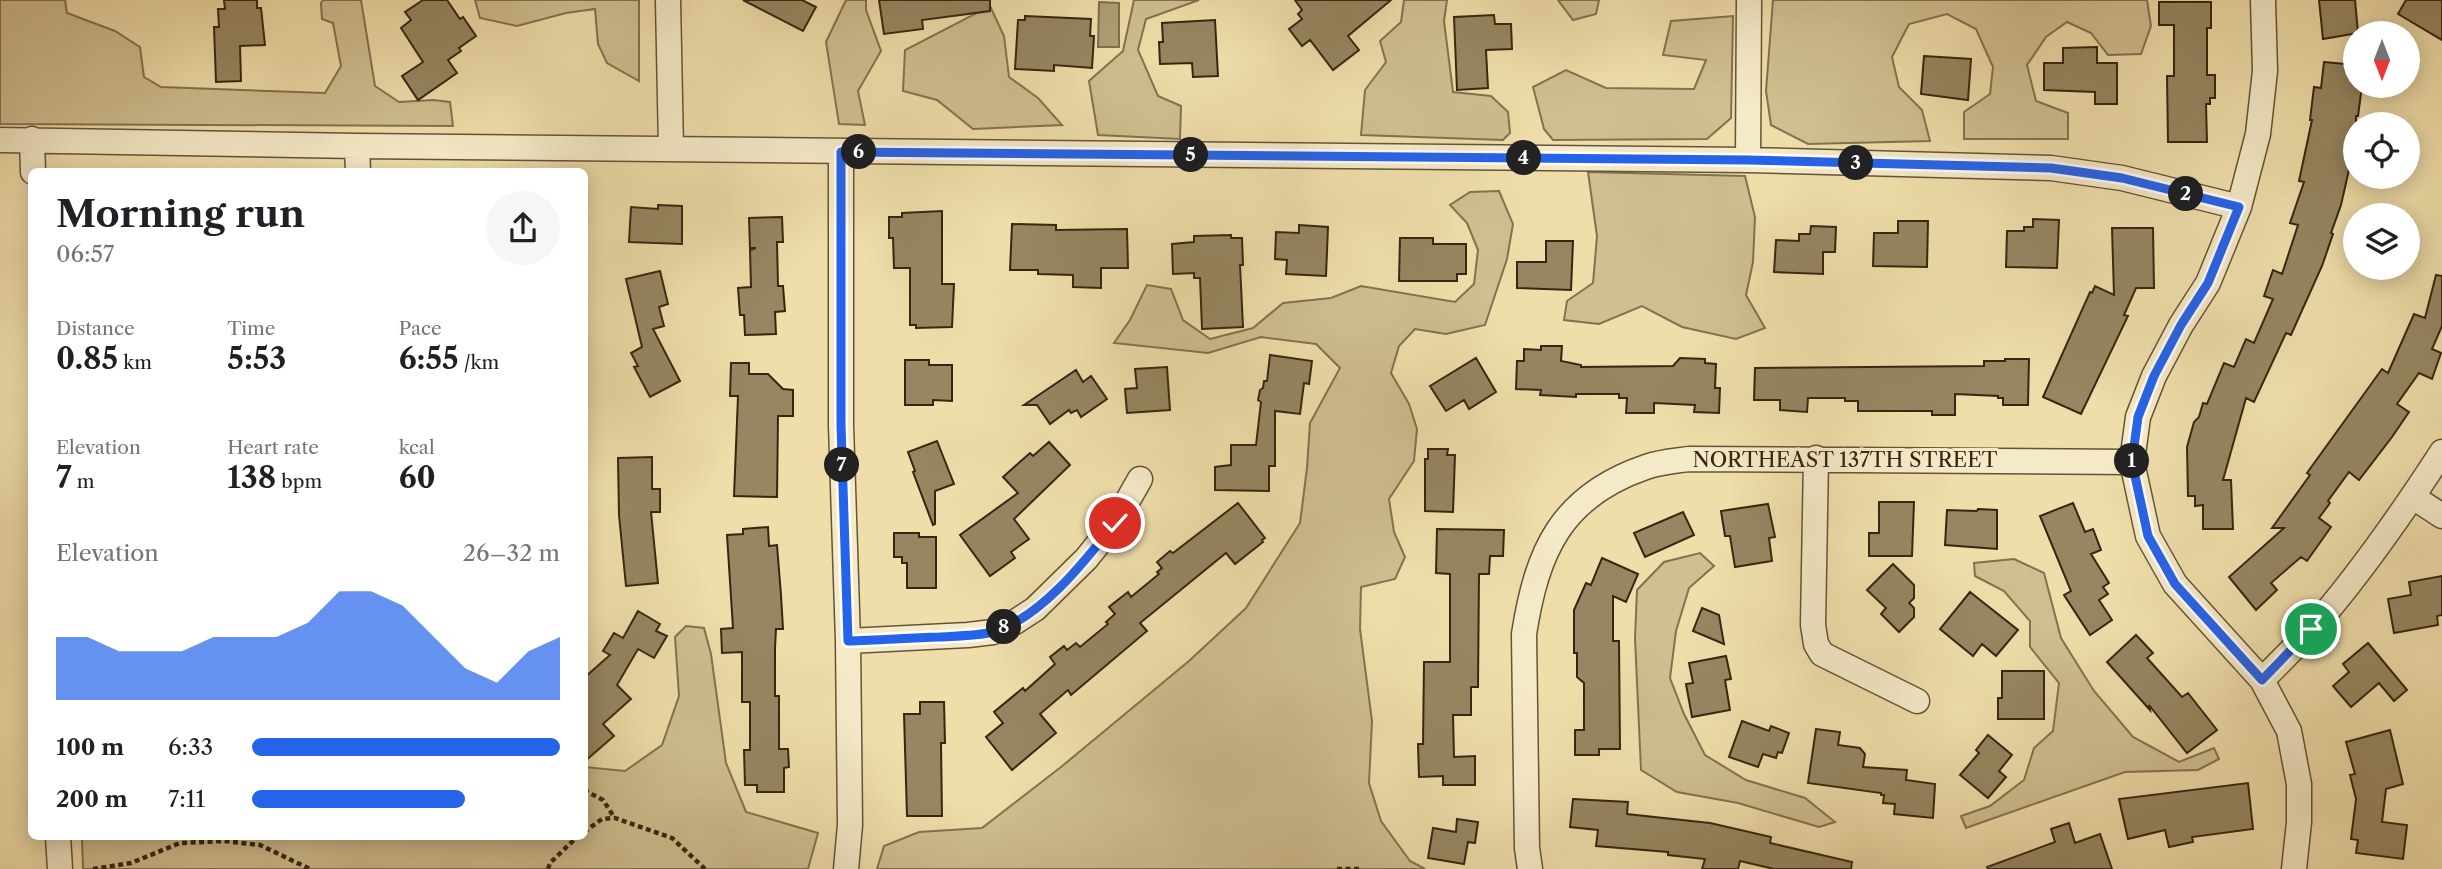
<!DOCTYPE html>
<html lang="en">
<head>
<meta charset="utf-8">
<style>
  :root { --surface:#fff; --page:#f6f6f6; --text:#202124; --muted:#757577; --accent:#2563eb }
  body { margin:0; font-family:"Libre Caslon Text",serif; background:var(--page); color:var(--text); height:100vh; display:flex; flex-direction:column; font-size:26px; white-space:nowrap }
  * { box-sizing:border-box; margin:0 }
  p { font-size:23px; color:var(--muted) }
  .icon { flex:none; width:38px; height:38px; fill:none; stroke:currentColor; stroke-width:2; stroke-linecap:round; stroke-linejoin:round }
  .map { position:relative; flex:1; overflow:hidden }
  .drawer { position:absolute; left:28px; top:168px; width:560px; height:672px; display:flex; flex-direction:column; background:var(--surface); border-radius:10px; box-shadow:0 4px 18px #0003 }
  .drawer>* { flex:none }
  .needle { width:46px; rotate:180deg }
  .buttons { position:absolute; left:2343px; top:21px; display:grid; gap:14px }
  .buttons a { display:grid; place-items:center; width:77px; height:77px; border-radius:50%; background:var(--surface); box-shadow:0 4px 18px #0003; font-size:35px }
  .pin { position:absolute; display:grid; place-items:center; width:60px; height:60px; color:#fff; margin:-30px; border:4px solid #fff; border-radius:50%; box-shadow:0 2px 7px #0007 }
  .km { position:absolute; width:35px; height:35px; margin:-18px; border-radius:50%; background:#222; color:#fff; font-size:19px; line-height:35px; text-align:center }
  .round { display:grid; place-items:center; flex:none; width:74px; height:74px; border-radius:37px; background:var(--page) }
  .summary { display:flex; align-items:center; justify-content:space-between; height:119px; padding:0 28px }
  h1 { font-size:38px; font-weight:700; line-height:52px }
  .stats { display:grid; grid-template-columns:repeat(3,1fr); gap:10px; height:119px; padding:7px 28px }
  .stats div { display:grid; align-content:center }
  .stats b { font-size:30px; font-weight:700 }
  .stats small { font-size:19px; font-weight:400 }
  .stats p { font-size:19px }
  .chart { height:196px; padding:14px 28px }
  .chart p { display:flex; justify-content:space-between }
  .chart svg { width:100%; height:126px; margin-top:7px; fill:var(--accent); opacity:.7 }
  ul { padding:0 28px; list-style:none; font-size:23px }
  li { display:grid; grid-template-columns:112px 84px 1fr; align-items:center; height:52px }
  li i { height:18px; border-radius:9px; background:var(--accent) }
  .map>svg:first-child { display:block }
  .green { fill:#d0bf90; stroke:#837250; stroke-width:2 }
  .water { fill:#b09f76; stroke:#7f6f4e; stroke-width:2 }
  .building { fill:#968661; stroke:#362611; stroke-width:2 }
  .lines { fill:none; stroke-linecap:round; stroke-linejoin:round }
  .minor-casing { stroke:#645437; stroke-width:27 }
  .path { stroke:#362611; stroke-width:4.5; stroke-dasharray:5 3.5; stroke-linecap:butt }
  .minor { stroke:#f5eac8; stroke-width:24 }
  .route-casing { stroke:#fff; stroke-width:14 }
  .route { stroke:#2563eb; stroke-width:9 }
  .labels { text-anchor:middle; stroke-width:6; stroke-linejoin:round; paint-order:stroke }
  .street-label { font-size:21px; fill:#362611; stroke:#f5eac8 }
</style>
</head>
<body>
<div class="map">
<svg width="2442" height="869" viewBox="0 0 2442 869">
  <rect width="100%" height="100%" fill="#efdeaa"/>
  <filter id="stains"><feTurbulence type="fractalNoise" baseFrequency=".00286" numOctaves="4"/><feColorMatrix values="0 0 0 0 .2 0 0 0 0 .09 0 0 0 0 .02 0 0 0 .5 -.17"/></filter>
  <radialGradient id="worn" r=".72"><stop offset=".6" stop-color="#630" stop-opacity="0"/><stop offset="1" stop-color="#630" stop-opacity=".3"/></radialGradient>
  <path class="green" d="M0,0H65L67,13L115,31L140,47L144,77L161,87L325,93L341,66L333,23L322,19L321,3L323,0H361L375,86L399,102L433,100L450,102L453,126L0,124Z
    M475,0H639V81L607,63L598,44L595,9L566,13L517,26L480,18Z
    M846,0H866V10L881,51L858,91L865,125L839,124L826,42Z
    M1134,0H1199L1146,19L1138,50L1158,96L1181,106L1180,139L1098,135L1089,81L1123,51Z
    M1404,0H1447L1444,21L1453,92L1491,96L1508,112L1510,133L1503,140L1361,135L1365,90L1386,62L1380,41L1401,22Z
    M1558,0H1599L1596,14L1573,20Z
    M1773,0H2147L2151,26L2141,54L2108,55L2091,33L2067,22L2046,37L2027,65L2036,101L2068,113V139H1964V112L1990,94L1993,67L1976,29L1947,14L1909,24L1892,57L1899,87L1922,110L1930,141L1808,144L1771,125L1766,91Z
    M990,6L1004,36L1009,77L1038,98L1062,125L973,129L937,100L903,91L905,50Z
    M1733,16L1731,118L1707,139L1553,140L1544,129L1533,87L1566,70L1606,88L1694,89L1706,60L1663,55L1671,21Z
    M1588,172L1745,176L1755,217L1753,262L1746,295L1765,328L1736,339L1682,327L1642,306L1599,324L1564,320L1567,301L1593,283L1597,236Z
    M1499,191L1513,224L1507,259L1485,325L1446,334L1415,329L1399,346L1391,373L1409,404L1417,429L1414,461L1389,499L1394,532L1405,557L1395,579L1361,587L1360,629L1372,721L1369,783L1381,821L1410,861L1425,869H877L884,846L919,832L982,828L1061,767L1189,661L1246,608L1300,523L1307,468L1310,423L1340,368L1316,344L1261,337L1208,353L1114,343L1130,320L1147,285L1171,289L1183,320L1210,339L1253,328L1283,303L1331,298L1361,286L1455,302L1474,284L1478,250L1467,223L1450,205L1470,192Z
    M1700,553L1714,566L1689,588L1676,631L1670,678L1684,714L1705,755L1746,780L1805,798L1835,822L1819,827L1738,803L1677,792L1641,770L1635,638L1637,590L1664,562Z
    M2014,559L2044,573L2061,638L2094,691L2133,737L2179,762L2214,748L2219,759L2198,770L2125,772L1966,828L1961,816L1990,806L2024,780L2034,748L2053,731L2059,683L2030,647V621L2004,591L1975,576L1974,563Z
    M686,626L704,628L711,654L726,763L746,812L818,833L808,869H83L82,837L584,836L585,767L625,771L662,745L679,696L675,637Z"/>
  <path class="water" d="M1099,2L1119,3V47H1098Z"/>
  <path class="building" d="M224,0H257V8H261L265,45L240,46L241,81L216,82L214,27H219L218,9H225Z
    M423,0H447L460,19L463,17L476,36L459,48L461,51L448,60L457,73L418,100L402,76L423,62L401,28L411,20L405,12Z
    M743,0H802L816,7L803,31Z
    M879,0H990V11L922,20L923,29L884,34Z
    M1295,0H1391L1348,36L1359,50L1333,70L1310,40L1302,46L1289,29L1302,19L1298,14L1302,10Z
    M2319,0H2355L2358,33L2323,39Z
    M2406,0H2442V40L2398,14Z
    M2159,2H2211V28H2207V75H2215V98H2210V104H2206L2207,142H2168L2167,76H2174V25H2159Z
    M1494,15L1495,24H1511L1512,49L1486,50L1488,88L1457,90L1454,17Z
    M1025,16L1091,19L1090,36H1094L1092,68L1054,65V71L1015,69L1018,20H1025Z
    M1215,20L1218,76L1193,77L1192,63L1160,64L1159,42H1163L1162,23Z
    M2097,47V63H2117V104H2095V92L2044,90V63H2063V48Z
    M1924,56L1971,59L1968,100L1921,94Z
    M2324,62L2356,65V86H2362L2358,116H2356V139L2341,205L2331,233L2333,234L2322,266L2291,335L2286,333L2254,402L2246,398L2223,480H2231L2233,529H2203V505L2195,506V496H2188L2187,447L2194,422L2199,417L2203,403L2207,404L2224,363L2234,367L2246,339L2254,343L2273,299L2264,296L2273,270L2282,274L2298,225L2290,223L2304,182L2299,181L2312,120H2310L2314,87L2321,88Z
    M658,205L682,206V244L629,242L631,207L658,209Z
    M942,211V284H954L952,327L916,328V325H910V268H894L893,238H889V217H902V213Z
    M782,217L783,242H777L778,286H783L785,311L775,312L776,334L745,335L744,315H740L738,288L751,287L750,250L756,248H750L749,218Z
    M2033,219L2059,220L2057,268L2006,267L2007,231H2024V227H2033Z
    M1898,221H1928L1927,267L1873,266L1874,233H1898Z
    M1012,224L1056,225V230L1127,229L1128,268H1101V288L1073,287V275L1038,274V270H1010Z
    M1299,225L1328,227L1326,276L1286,274L1287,260L1275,259L1276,232L1299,233Z
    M1811,226L1836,227L1835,252H1823V274L1774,272L1776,240L1799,241V234H1810Z
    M2112,228H2153L2154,288H2136L2124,315L2128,316L2081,414L2043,397L2090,292L2092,293L2095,286L2114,295Z
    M1231,235V238H1242L1243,265H1240L1243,327L1202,329L1200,278H1194V273L1173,274L1172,244L1194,242V236Z
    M1400,238H1433V244H1466V274H1457V281H1399Z
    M1546,241H1573L1571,290L1517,288V262H1546Z
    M660,271L668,304L659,307L664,326L653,329L680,381L650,397L634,367L638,366L631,353L642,347L626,279Z
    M2436,275L2442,276V326L2432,349L2441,353L2432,379L2419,373L2397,404L2409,412L2392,437L2359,480L2349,472L2328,501L2330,503L2319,518L2331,527L2307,561L2301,557L2271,583L2277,590L2256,610L2229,577L2284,528H2272L2310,475L2307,473L2382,369L2388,373L2414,314L2425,318Z
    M1541,346H1562L1561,361L1581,365V367L1673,366L1680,358L1705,359V363L1716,364L1715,388H1720L1719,413L1694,412L1695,405L1654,403V413H1626L1627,398H1619V394H1576V397L1540,395L1541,390L1516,389L1517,361H1524V349L1541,350Z
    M1270,355L1312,361L1309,384L1304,383L1300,414L1275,411V466H1269V491L1215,490V467L1231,465V445H1256L1261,402L1258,400L1260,390L1263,388L1264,381H1267Z
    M1476,358L1496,392L1469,409L1464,400L1446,411L1430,386Z
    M2005,359H2029L2028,405H2003V398H1998V396L1955,394V415H1932V411H1858V401H1845V398H1808L1807,412L1780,410V400H1754L1755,368L1984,366V361H2005Z
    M905,360H929V365H952V401L933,400V405H905Z
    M731,363H749V374H768L783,389L793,390V416H778L777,497L734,496L738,396H730Z
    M1167,367L1170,410L1127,413L1125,389L1137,388L1135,369Z
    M1076,370L1083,382L1091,376L1107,399L1081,417L1077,410L1071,413L1069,410L1050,424L1037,405H1024Z
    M937,441L954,484L935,491V524L933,525L913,472L915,471L908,452Z
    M1049,442L1070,465L1014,519L1029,539L1011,552L1015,558L990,576L960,535L1018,493L1003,477L1030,453L1033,456Z
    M1428,449H1448L1447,455H1455L1453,512L1425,511V459H1428Z
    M652,457V489H660V512H651L658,583L626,586L619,515L618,458Z
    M1879,502H1914L1912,556H1869V533H1879Z
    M1238,503L1265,538L1262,540L1263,542L1235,564L1226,553L1140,623L1147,631L1071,695L1068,690L1040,714L1056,733L1012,770L986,737L1003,723L994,712L1023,688L1025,691L1055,664L1050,657L1064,646L1067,650L1076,643L1080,647L1108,624L1106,622L1115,614L1109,607L1128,592L1131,597L1159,574L1157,572L1162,568L1157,562L1170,551L1173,553Z
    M2073,503L2085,532L2093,529L2101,550L2091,554L2109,583L2103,587L2108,594L2099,600L2112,620L2090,635L2064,595L2071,591L2040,516Z
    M1768,504L1775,537L1769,538L1772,561L1735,567L1730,536H1725L1721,511Z
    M1978,509L1997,510V549L1945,545L1947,510L1977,511Z
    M1683,512L1694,535L1645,557L1634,533Z
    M768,527L769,546L777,545L781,595L783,629H776L775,648V696H779V749H788L789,767L784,768V792H757V785H745L744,750H750V702H742V652L722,653L721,629L733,628L727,535L743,534V529Z
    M1437,529L1504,530L1503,556H1490L1489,574H1479L1478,687H1471V715H1453L1454,757L1475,756V785H1443V776L1419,777L1418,744H1423L1424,662H1450V574L1436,573Z
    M894,533H919V537H936V588H907V563H902V557H894Z
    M1602,558L1638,574L1626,602L1613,596V641H1619L1620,749H1599V755H1575V730H1584V683L1577,677V653H1574V610L1586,583L1591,585Z
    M1893,564L1914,585V598L1909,603L1914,608V617L1899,632L1881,614L1886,608L1867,590Z
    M2442,576V615L2437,616L2438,625L2394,633L2388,599L2411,595L2409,582Z
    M1970,592L2018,630L1996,656L1982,644L1973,656L1940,629Z
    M1702,608L1719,615L1724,644L1693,631Z
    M638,611L660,624L656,631L667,636L654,658L638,649L617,685L631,699L603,724L614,736L584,762V678L610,655L603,651L614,633L623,638Z
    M2136,635L2153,653L2147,658L2182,697L2188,693L2217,730L2187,753L2149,705L2150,710L2107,662Z
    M2368,643L2407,690L2394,701L2379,683L2351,707L2333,686L2349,672L2343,664Z
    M1726,656L1731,679L1725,680L1730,710L1692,717L1686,684L1693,683L1689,663Z
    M2002,671H2044V719H1998V698H2002Z
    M920,702H944L945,743H941L942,816H907L904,714H920Z
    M1742,721L1769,731L1771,726L1789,733L1782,753L1778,752L1776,758L1763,754L1758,767L1729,757Z
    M1816,729L1840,732L1838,745L1860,748L1865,754L1863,767L1907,770L1906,780L1935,784L1933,818L1894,814L1895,804L1883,803L1884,795H1881V793L1808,783Z
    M2390,730L2403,784L2386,789L2382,822L2407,825L2403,859L2356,853L2358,840L2351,839L2356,799L2350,775L2355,774L2346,742Z
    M1988,735L2012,755L1999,771L2006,777L1988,798L1960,775L1979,753L1976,750Z
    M2248,783L2253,829L2192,837L2193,842L2169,847L2165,830L2128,839L2119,799Z
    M1573,799L1628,802L1627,814L1710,823L1771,837L1770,843L1852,862L1851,869H1774L1740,861L1738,869H1702L1705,859L1668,855V852L1596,846L1598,830L1570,827Z
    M1457,819L1478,822L1475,843L1468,842L1464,864L1428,858L1433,828L1456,832Z
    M2069,823L2075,843L2100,834L2112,869H1988L1987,867L2055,842L2051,829Z"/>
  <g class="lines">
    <defs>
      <path id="minor" d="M668,0L671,149
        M2263,0L2265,71L2258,134L2239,207L2208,283L2181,325L2154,376L2138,417L2132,462L2148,536L2175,584L2262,680L2289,731L2299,784V822L2294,869
        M32,139L33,172
        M0,140L357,146L1748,160L2051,168L2122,178L2239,207
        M357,146L358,172
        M841,152V425L848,641L850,825L846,869
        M1748,160L1749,0
        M1816,458L1813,625L1816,644L1822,654L1917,701
        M2413,497L2442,516
        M848,641L968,635L993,632L1015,622L1035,609L1086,559L1115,523L1140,479
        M2262,680C2278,664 2295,647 2311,630C2358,577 2403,512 2442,452
        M58,836L60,869
        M1530,869L1527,848L1524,634C1537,551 1561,496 1646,467C1660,462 1675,461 1689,459L2132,462"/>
    </defs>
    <use href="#minor" class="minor-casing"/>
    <path class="path" d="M584,790L603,800L614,817
      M584,832L602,819L615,818L672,838L705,869
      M93,869L131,863L180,843L224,841L260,845L310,869
      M548,869L550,863L578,836
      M1337,869H1360"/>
    <use href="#minor" class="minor"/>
  </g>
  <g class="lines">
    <defs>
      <path id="route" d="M1115,523C1085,561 1041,618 993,632C976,636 957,636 939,637C909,638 879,640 848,641L841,425V152L1748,160L2051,168L2122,178L2239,207L2208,283L2181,325L2154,376L2138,417L2132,462L2148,536L2175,584L2262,680L2311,629"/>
    </defs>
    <use href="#route" class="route-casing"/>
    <use href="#route" class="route"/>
  </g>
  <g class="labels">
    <g class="street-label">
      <text x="1845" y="467">NORTHEAST 137TH STREET</text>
    </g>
  </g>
  <rect width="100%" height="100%" filter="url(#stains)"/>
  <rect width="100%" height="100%" fill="url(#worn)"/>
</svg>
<div class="buttons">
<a><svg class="needle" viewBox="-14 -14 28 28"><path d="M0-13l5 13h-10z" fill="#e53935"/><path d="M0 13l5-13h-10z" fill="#757577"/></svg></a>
<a><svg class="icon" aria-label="locate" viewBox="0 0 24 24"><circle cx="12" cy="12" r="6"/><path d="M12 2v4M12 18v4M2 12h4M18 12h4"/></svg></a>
<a><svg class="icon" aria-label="layers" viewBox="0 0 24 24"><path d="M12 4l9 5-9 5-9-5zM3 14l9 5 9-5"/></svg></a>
</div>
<div class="pin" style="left:2311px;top:629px;background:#1e9e55"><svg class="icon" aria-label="arrive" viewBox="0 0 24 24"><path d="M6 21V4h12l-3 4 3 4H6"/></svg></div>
<div class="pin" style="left:1115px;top:523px;background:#d93025"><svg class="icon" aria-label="check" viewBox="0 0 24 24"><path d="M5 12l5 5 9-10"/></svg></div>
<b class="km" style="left:2132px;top:461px">1</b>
<b class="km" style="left:2186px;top:194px">2</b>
<b class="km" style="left:1856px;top:163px">3</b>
<b class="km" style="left:1524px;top:158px">4</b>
<b class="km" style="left:1191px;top:155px">5</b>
<b class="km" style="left:859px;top:152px">6</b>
<b class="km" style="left:842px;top:465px">7</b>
<b class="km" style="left:1004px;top:627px">8</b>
<section class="drawer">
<div class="summary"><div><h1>Morning run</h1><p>06:57</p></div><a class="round"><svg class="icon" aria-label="share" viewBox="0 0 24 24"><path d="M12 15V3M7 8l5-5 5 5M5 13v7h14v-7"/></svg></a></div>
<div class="stats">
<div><p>Distance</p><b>0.85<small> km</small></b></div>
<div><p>Time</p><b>5:53</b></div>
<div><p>Pace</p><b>6:55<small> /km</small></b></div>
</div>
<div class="stats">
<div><p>Elevation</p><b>7<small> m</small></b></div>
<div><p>Heart rate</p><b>138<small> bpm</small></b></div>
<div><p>kcal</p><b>60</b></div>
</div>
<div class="chart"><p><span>Elevation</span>26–32 m</p>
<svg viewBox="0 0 160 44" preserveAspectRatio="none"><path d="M0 44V22L10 22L20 27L30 27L40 27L50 22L60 22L70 22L80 17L90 6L100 6L110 11L120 22L130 33L140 38L150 27L160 22V44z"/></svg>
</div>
<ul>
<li><b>100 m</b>6:33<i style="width:100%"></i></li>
<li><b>200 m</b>7:11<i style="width:69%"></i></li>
</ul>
</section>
</div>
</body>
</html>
